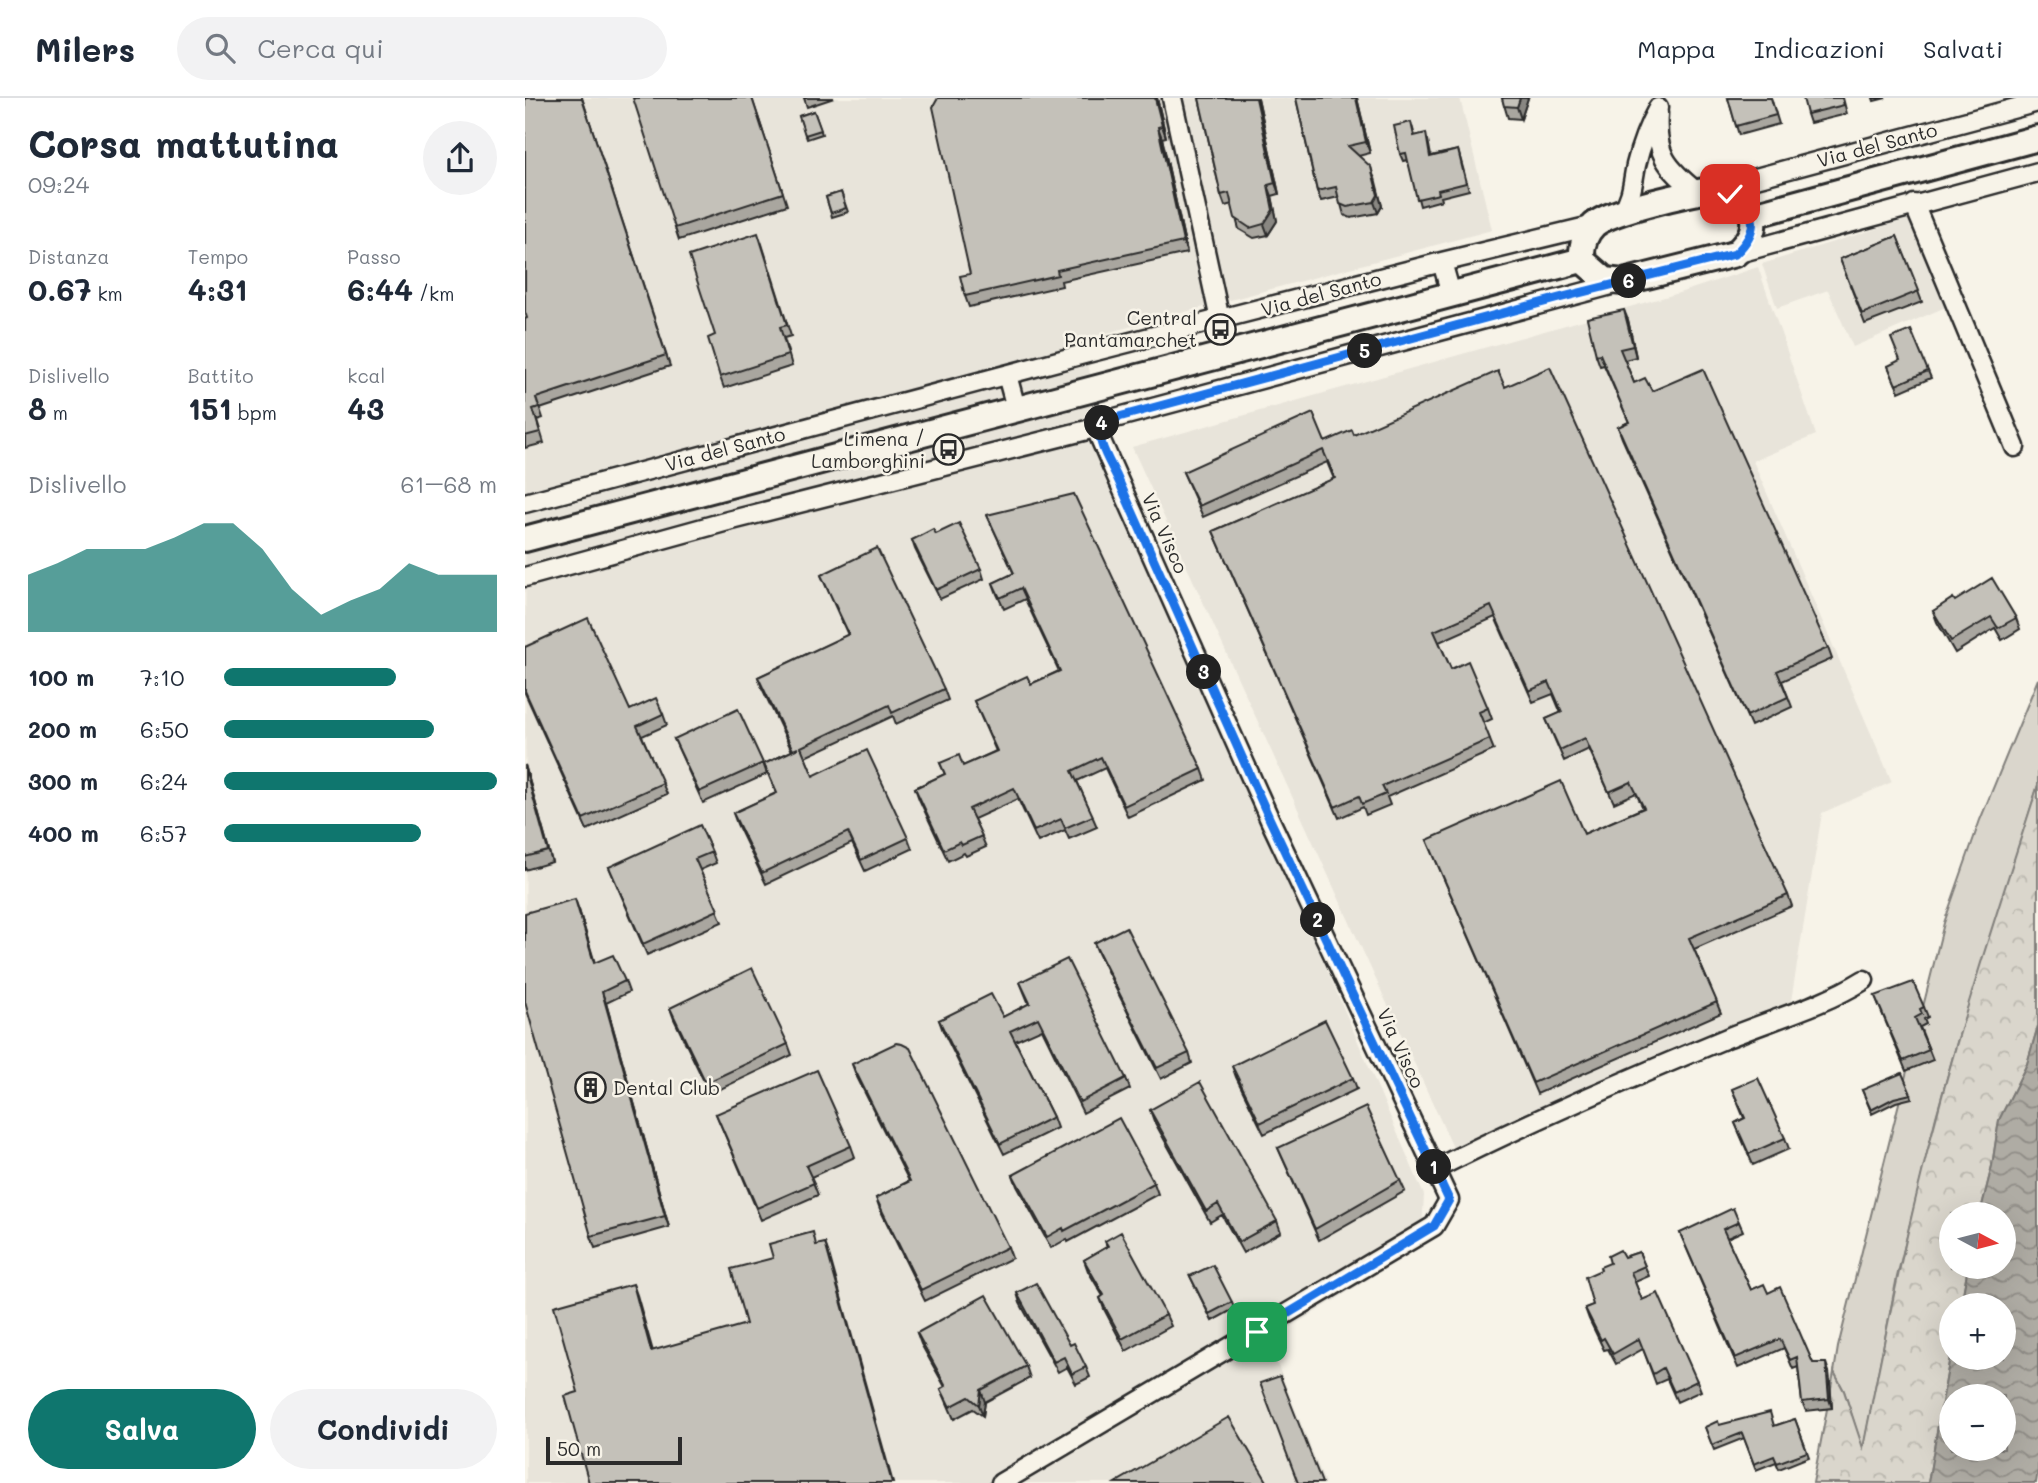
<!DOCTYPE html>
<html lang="it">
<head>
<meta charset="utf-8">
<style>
  :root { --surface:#fff; --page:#f2f2f3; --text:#1f2937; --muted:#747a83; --line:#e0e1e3; --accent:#0f766e }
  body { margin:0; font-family:Mali,sans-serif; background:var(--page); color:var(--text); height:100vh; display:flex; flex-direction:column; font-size:26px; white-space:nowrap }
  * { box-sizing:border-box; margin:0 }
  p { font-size:23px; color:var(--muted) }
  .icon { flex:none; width:38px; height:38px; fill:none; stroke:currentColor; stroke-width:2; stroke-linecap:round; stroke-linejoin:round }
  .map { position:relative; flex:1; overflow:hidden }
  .drawer { display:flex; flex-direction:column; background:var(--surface); width:525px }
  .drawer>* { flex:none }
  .needle { width:46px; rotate:97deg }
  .buttons { position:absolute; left:1414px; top:1104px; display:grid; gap:14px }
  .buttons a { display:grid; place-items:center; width:77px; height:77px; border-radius:50%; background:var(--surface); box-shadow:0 7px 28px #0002; font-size:35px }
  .scale { position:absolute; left:21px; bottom:18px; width:136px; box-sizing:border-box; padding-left:7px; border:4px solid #2b2b2b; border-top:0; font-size:19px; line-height:24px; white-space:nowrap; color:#2b2b2b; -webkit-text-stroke:5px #f7f3e8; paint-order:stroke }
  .pin { position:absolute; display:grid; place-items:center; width:60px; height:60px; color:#fff; margin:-30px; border-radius:14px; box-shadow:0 4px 10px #0006 }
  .km { position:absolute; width:35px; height:35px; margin:-18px; border-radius:50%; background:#222; color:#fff; font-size:19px; line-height:35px; text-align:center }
  .round { display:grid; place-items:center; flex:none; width:74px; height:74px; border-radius:37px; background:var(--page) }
  .headline { display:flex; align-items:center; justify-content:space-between; height:119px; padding:0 28px }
  h1 { font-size:38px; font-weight:800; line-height:52px }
  .stats { display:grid; grid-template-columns:repeat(3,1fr); gap:10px; height:119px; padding:7px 28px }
  .stats div { display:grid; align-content:center }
  .stats b { font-size:30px; font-weight:800 }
  .stats small { font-size:19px; font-weight:400 }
  .stats p { font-size:19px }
  .chart { height:196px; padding:14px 28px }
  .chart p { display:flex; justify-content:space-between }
  .chart svg { width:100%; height:126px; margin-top:7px; fill:var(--accent); opacity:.7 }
  .action { display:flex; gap:14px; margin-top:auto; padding:14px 28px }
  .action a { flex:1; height:80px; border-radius:42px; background:var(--accent); color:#fff; font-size:28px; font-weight:800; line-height:80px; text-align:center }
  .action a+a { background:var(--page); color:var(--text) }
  ul { padding:0 28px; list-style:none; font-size:23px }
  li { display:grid; grid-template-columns:112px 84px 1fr; align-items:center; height:52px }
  li i { height:18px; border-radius:9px; background:var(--accent) }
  header { display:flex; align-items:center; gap:42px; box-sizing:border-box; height:98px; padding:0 35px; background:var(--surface); border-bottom:2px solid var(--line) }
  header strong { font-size:33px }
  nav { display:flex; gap:38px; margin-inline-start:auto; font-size:24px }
  .search { width:490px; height:63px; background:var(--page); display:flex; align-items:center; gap:18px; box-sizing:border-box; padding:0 24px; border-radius:38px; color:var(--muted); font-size:26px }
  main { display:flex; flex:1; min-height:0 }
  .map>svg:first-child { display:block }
  .built { fill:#e8e4da }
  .green { fill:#dad6cc; stroke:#82807c; stroke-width:2 }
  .forest { fill:url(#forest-crowns); stroke:#82807c; stroke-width:2 }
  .water { fill:url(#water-waves); stroke:#7a7874; stroke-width:2; fill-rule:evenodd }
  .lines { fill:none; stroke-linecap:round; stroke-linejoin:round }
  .street-casing { stroke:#2b2b2b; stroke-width:23 }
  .secondary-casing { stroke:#2b2b2b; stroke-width:30 }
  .street { stroke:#f7f3e8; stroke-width:18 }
  .secondary { stroke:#f7f3e8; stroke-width:24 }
  .wall { fill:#a9a69f; stroke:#2b2b2b; stroke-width:2 }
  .shaded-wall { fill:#898782; stroke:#2b2b2b; stroke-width:2 }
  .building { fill:#c4c1b9; stroke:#2b2b2b; stroke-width:2 }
  .route-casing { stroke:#fff; stroke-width:14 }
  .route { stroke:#1a73e8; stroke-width:9 }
  .labels { text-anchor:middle; stroke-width:5; stroke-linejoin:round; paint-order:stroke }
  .street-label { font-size:19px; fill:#2b2b2b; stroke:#f7f3e8 }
  .poi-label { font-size:19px; fill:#2b2b2b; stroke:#f7f3e8; text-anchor:end }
</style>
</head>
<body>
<header>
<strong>Milers</strong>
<div class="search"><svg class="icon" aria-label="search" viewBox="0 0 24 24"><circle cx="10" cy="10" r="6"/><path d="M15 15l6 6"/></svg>Cerca qui</div>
<nav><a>Mappa</a><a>Indicazioni</a><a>Salvati</a></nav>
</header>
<main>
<section class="drawer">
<div class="headline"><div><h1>Corsa mattutina</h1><p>09:24</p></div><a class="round"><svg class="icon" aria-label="share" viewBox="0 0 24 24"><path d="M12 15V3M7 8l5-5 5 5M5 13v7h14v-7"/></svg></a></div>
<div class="stats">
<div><p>Distanza</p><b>0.67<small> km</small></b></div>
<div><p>Tempo</p><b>4:31</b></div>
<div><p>Passo</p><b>6:44<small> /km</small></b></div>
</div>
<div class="stats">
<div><p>Dislivello</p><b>8<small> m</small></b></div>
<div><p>Battito</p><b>151<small> bpm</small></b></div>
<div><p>kcal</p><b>43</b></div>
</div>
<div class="chart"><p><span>Dislivello</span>61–68 m</p>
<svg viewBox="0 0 160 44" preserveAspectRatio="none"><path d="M0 44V24L10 20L20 15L30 15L40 15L50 11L60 6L70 6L80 15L90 29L100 38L110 33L120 29L130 20L140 24L150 24L160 24V44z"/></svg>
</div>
<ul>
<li><b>100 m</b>7:10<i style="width:63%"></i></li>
<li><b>200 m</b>6:50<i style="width:77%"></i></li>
<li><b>300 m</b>6:24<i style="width:100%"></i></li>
<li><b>400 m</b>6:57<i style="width:72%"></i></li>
</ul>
<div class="action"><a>Salva</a><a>Condividi</a></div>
</section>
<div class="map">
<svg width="1513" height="1385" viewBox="0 0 1513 1385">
  <defs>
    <pattern id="forest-crowns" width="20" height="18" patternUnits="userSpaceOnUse" patternTransform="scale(1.75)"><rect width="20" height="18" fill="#dad6cc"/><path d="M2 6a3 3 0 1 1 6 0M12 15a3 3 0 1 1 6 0" fill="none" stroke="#bbb8af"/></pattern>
    <pattern id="water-waves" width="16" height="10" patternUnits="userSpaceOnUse" patternTransform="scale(1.75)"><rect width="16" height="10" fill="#afaca4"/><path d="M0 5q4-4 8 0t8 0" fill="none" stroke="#8f8c86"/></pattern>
  </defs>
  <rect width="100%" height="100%" fill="#f7f3e8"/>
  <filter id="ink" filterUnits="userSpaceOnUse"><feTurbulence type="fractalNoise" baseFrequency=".0143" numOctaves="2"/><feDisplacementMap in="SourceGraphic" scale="14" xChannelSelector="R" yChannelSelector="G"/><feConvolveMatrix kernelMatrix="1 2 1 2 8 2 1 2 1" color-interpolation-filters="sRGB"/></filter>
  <g filter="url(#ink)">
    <path class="built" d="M0,0H935L967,132L559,241L578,352L899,1097L896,1149L743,1243L800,1385H1Z
      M1386,120L1423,208L1328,249L1303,192L1252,210L1237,166Z
      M1233,169L1291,337L1228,363L1367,684L1297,715L1265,909L930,1054L607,349L1154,195Z"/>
    <path class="green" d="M1513,581V687L1432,944L1411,1019L1372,1179L1338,1352L1319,1293L1309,1274L1313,1249L1419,825L1455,722Z"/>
    <path class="forest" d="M1513,687V928L1502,966L1474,1022L1467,1068L1455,1116H1426V1169H1443L1436,1207L1426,1208V1253L1403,1385H1288L1309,1274L1319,1293L1338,1350C1360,1238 1382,1127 1412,1017C1441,906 1478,796 1513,687Z"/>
    <path class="water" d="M1513,928V1373L1511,1385H1403L1426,1253V1260H1479V1208L1436,1207L1443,1169H1479V1116H1455L1467,1068L1474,1022L1502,966ZM1426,1298H1479V1351H1426Z"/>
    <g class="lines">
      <defs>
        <path id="street" d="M647,0L695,222
          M1133,15C1130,56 1141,69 1172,94
          M1190,91L1513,4
          M1389,106L1490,349
          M1097,115C1108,96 1107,87 1111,67C1116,46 1123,28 1133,10
          M1210,156L1513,74
          M917,164L926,196
          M482,277L491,310
          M0,405L559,256L917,164L1070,127
          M0,479L203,423L574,329L579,323L1094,185
          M910,1071C1005,1023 1103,981 1202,940C1248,921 1297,908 1339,882
          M476,1385L909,1128L924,1102L745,722L592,379L574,338V329"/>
        <path id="secondary" d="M1190,91C1228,102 1243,126 1210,156L1098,184L1080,182L1057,162C1056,148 1059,137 1069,127C1086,112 1166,95 1190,91Z
          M1228,117L1513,40
          M0,441L1057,162"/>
      </defs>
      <use href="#street" class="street-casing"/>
      <use href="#secondary" class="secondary-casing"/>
      <use href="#street" class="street"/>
      <use href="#secondary" class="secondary"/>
    </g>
    <path class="wall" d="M57,0L145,268L15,311L18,320L12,322L19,345L0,350V221L2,220Z
      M227,0L262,107L154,142L150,130Z
      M279,0H309L282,9Z
      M632,0L641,39L637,40L662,155L536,183L537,188L444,209L440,198L445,176Z
      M674,0H733L754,96L747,98L752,123L743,137L729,140L714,131L707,106L700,108L696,97Z
      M771,0H832L845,55L833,58L850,80L857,108L853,115L826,120L819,117L814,99L796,103L792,93Z
      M977,0H1003L996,21L983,20Z
      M1203,0H1246L1254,26L1214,37Z
      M1318,0L1322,16L1285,25L1282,16Z
      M1348,0H1361L1349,3Z
      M289,13L297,36L282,41L274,18Z
      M888,31L890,38L903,42L906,58L933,52L944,92L916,99L917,102L895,108L883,62L878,63L875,56Z
      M316,94L323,114L307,119L301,99Z
      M1372,138L1397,204L1340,226L1315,161Z
      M237,146L266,238L259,240L267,268L199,290L195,279L190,237Z
      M1103,222L1111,259L1100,262L1109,285L1127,293L1303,550L1307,561L1257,583L1267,609L1226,628L1097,340L1093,329L1104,324L1079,267L1075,268L1071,257Z
      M1363,268L1403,273L1406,280L1374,294Z
      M980,289L1263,797L1267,808L1169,851L1196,915L1012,996L902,742L1059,736L1118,710L1111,695L1089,705L1064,651L1039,663L1021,621L1036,615L1028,596L1008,604L970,519L914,544L926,571L963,610L967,621L958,625L969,652L862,699L865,707L841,717L838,709L814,720L688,433L809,381L802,364L678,419L658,374L800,344L829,337Z
      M462,417L677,671L681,682L603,719L580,670L552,683L572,729L544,741L540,732L513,744L493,701L449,721L461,749L441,758L439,755L423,763L394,701L390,690L420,676L415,665L438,668L471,653L449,603L506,586L534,573L500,501L479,511L472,496L468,485L489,476Z
      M411,436L456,471L459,481L415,501L390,451L387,442Z
      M296,477L419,591L423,602L371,626L368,618L280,659L288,678L383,740L387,751L340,773L327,745L241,786L212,726L208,715L251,695L239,666L267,653L237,590L233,579L323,537Z
      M1430,503L1491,520L1495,531L1477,542L1470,530L1430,555L1412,524L1408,513Z
      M0,549L105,612L138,616L142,627L117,638L142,696L62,732L0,595Z
      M149,641L238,665L242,676L178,705Z
      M0,667L27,764L0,772Z
      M187,754L191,765L175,772L197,824L122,857L84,769Z
      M54,812L70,865L100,883L104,894L81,905L144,1129L70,1150L66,1138Z
      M569,845L664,955L667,965L636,981L573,855Z
      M495,884L601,980L605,991L558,1015L517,931L490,943L528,1019L532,1030L479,1056L418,933L414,922L478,919L504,906Z
      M1350,898L1399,909L1403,919L1399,921L1401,926L1395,929L1408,962L1381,973Z
      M145,910L263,946L267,957L185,996L149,921Z
      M327,966L483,1149L487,1160L400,1203L355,1111L351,1100L384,1083L331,977Z
      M707,968L828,980L832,991L739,1036L711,979Z
      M1207,991L1260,1040L1264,1051L1228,1067L1210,1025L1219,1020Z
      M1337,992L1386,996L1387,1000L1371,1004L1347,1016Z
      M625,1012L752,1123L756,1134L718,1155L697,1117L685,1124L629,1023Z
      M191,1016L326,1048L330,1059L286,1079L293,1097L236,1122Z
      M753,1050L875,1082L880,1093L794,1142Z
      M488,1077L629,1085L633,1096L543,1144L542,1141L526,1150L492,1088Z
      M1214,1124L1218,1133L1202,1140L1226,1192L1243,1195L1288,1265L1304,1274L1307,1310L1281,1313L1277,1304L1273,1269L1268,1271L1259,1250L1213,1270L1155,1135Z
      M580,1143L641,1217L646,1228L601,1253L579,1211L575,1200L578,1198L563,1173L559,1162L582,1149Z
      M1114,1154L1124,1178L1110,1184L1117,1202L1172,1283L1176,1293L1152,1304L1142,1281L1131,1286L1118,1251L1091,1266L1083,1251L1079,1252L1064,1221L1060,1210L1068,1207L1099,1159Z
      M665,1178L707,1204L709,1211L687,1223Z
      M492,1195L561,1269L565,1279L551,1286L542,1269L533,1274L495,1205Z
      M392,1235L501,1268L505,1280L460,1304L458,1318L448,1311L429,1321L416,1291L420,1289L396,1246Z
      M1270,1321L1284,1359L1254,1371L1251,1364L1231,1372L1219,1340L1189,1352L1180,1329L1194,1327L1249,1328Z"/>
    <path class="shaded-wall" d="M630,0H632L641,39L637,28Z
      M731,0H733L754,96L750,85Z
      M831,0H832L845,55L841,44Z
      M995,0H1003L996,21L992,9Z
      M633,29L637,40L662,155L658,144Z
      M846,69L857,108L853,115L849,104Z
      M743,87L747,98L752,123L743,137L739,126Z
      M1099,212L1103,222L1111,259L1108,248Z
      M0,667L27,764L0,670Z
      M50,801L54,812L73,877L69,865Z
      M77,894L81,905L144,1129L140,1118Z
      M300,1145L304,1156L368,1385H367Z
      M108,1186L112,1197L131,1264L126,1253Z
      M1301,1265L1304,1274L1307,1310L1304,1301Z
      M456,1292L460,1304L458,1318L454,1307Z"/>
    <path class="building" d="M0,0H57L141,257L11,300L14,309L8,311L15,334L0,338V221L2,220L0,214Z
      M108,0H227L258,95L150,130Z
      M413,0H630L637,28L633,29L658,144L532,172L533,177L440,198L435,178L445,176L408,9Z
      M674,0H731L750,85L743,87L748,112L739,126L725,130L710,120L704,95L696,97Z
      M771,0H831L841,44L823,48L846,69L853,97L849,104L822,109L815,106L811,89L792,93Z
      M977,0H995L992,9L979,8Z
      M1203,0H1246L1251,17L1211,28Z
      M1278,0H1317L1319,7L1282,16Z
      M289,13L296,32L280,37L274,18Z
      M886,24L889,38L901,35L905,59L933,52L941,85L913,92L914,96L892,101L881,55L875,56L869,28Z
      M316,94L321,110L306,115L301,99Z
      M233,135L262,227L255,229L263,257L195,279L183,240L190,237L164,158Z
      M1372,138L1394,193L1337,216L1315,161Z
      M1099,212L1108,248L1095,251L1109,285L1120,280L1127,293L1178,271L1303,550L1252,573L1263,599L1222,618L1093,329L1104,324L1075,256L1071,257L1062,220Z
      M1386,232L1403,273L1371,287L1363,268L1375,262L1366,240Z
      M1025,269L1263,797L1164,840L1192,904L1008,985L902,742L1036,683L1059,736L1119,710L1106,684L1084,694L1060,640L1035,652L1021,621L1037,614L1024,584L1004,593L966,508L909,533L926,571L943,563L963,610L954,614L965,641L857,688L861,696L837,706L834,698L810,709L688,433L810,380L798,352L674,408L658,374L788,315L800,344L827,332L829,337L973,273L980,289Z
      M549,396L677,671L599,708L576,659L547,673L568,718L540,730L536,721L509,733L489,690L444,711L457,738L437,747L435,744L419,752L390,690L420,676L415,665L434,657L438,668L472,653L449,603L502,578L506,586L535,573L496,490L475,500L468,485L489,475L462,417Z
      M434,425L456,471L411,492L387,442L408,431L411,436Z
      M352,450L419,591L367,615L364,607L276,649L288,678L342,652L383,740L336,762L323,734L237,775L208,715L252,695L239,666L273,650L268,652L233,579L324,536L296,477Z
      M1467,480L1491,520L1473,530L1466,519L1426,543L1408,513L1428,500L1430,503Z
      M63,520L105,612L131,600L138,616L112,628L138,685L58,721L0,593V549Z
      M213,611L238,665L174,694L149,641Z
      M0,670L23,753L0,759Z
      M175,727L187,754L170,761L193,812L118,846L84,769Z
      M50,801L69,865L88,857L100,883L77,894L140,1118L66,1138L0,904V815Z
      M601,829L664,955L632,970L569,845Z
      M542,861L601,980L555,1004L513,920L485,933L528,1019L475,1046L414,922L466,896L478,919L505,905L495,884Z
      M227,870L263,946L181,985L145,910Z
      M1388,884L1399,909L1395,911L1397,916L1390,920L1404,952L1378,963L1350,898Z
      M800,922L828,980L735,1025L707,968Z
      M371,945L377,946L385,950L483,1149L396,1192L351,1100L385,1083L327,966Z
      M292,972L326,1048L281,1068L289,1085L232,1110L191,1016Z
      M1377,975L1386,996L1369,1000L1346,1012L1337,992Z
      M1233,980L1260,1040L1224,1056L1210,1025L1220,1020L1207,991Z
      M675,984L752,1123L714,1144L693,1106L681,1113L625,1012Z
      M841,1009L875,1082L790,1131L753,1050Z
      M594,1020L629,1085L539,1133L538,1130L522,1139L488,1077Z
      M1208,1110L1214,1124L1198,1131L1226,1192L1239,1186L1243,1195L1255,1189L1288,1265H1301L1304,1301L1277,1304L1272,1259L1265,1262L1255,1241L1210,1260L1155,1135Z
      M288,1134L291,1147L300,1145L367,1385H64L40,1298L53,1294L29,1208L108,1186L126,1253L221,1226L206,1171L248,1160L244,1146Z
      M596,1134L641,1217L597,1241L575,1200L579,1197L559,1162L583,1148L580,1143Z
      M1095,1152L1099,1159L1114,1154L1120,1168L1106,1174L1117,1202L1133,1195L1172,1283L1149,1294L1138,1270L1128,1276L1114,1241L1088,1256L1079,1240L1076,1242L1060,1210L1068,1207L1060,1179L1076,1172L1075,1169L1085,1165L1083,1158Z
      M688,1167L707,1204L684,1216L665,1178Z
      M511,1185L545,1247L549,1245L561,1269L547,1276L539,1259L529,1264L492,1195Z
      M461,1197L501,1268L456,1292L454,1307L444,1299L425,1309L416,1291L421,1288L392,1235Z
      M755,1278L797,1385H773L735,1285Z
      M1245,1314L1249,1328L1270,1321L1282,1354L1252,1365L1249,1358L1229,1366L1217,1335L1187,1347L1180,1329L1193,1323L1194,1327Z
      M704,1319L743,1385H590Z"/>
  </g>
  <g class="lines" filter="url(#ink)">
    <defs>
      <path id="route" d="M732,1234L909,1128L924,1102L745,722L592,379C585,364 567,338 579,323L1034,200L1210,156C1234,133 1234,113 1205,96"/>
    </defs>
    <use href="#route" class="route-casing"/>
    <use href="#route" class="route"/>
  </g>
  <defs>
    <symbol id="bus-ring" viewBox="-11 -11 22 22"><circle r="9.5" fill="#f7f3e8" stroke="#2b2b2b" stroke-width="1.5"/><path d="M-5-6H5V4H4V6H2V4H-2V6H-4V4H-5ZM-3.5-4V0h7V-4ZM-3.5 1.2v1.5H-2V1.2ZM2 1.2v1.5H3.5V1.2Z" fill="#2b2b2b"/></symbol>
    <symbol id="building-ring" viewBox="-11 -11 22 22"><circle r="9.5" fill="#f7f3e8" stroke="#2b2b2b" stroke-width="1.5"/><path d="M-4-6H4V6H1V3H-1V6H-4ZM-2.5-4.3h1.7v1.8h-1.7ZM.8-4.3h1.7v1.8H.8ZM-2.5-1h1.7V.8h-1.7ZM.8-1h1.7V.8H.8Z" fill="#2b2b2b"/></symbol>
  </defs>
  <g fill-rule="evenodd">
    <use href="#bus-ring" x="678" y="214" width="35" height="35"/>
    <use href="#bus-ring" x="406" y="334" width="35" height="35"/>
    <use href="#building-ring" x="48" y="972" width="35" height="35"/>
  </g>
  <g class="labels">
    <g class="street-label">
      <text transform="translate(1352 47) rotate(-15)" y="7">Via del Santo</text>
      <text transform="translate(796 196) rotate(-15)" y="7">Via del Santo</text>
      <text transform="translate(200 351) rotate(-15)" y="7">Via del Santo</text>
      <text transform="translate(640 435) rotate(66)" y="7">Via Visco</text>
      <text transform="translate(876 950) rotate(65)" y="7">Via Visco</text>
    </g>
    <g class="poi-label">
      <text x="672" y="227">Central<tspan x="672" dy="22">Pantamarchet</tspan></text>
      <text x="400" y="348">Limena /<tspan x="400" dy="22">Lamborghini</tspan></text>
      <text x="88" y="997" text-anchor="start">Dental Club</text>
    </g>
  </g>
</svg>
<div class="buttons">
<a><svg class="needle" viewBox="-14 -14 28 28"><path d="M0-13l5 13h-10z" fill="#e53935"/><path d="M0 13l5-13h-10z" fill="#747a83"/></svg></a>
<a>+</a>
<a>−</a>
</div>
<div class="scale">50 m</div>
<div class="pin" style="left:732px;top:1234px;background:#1e9e55"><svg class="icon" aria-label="arrive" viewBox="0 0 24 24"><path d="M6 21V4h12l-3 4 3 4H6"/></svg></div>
<div class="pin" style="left:1205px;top:96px;background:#d93025"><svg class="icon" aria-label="check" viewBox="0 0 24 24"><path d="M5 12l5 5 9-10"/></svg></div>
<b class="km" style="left:909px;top:1069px">1</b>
<b class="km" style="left:793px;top:822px">2</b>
<b class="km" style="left:679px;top:574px">3</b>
<b class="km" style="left:577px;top:325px">4</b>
<b class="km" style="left:840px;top:253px">5</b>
<b class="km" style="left:1104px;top:183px">6</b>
</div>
</main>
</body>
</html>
